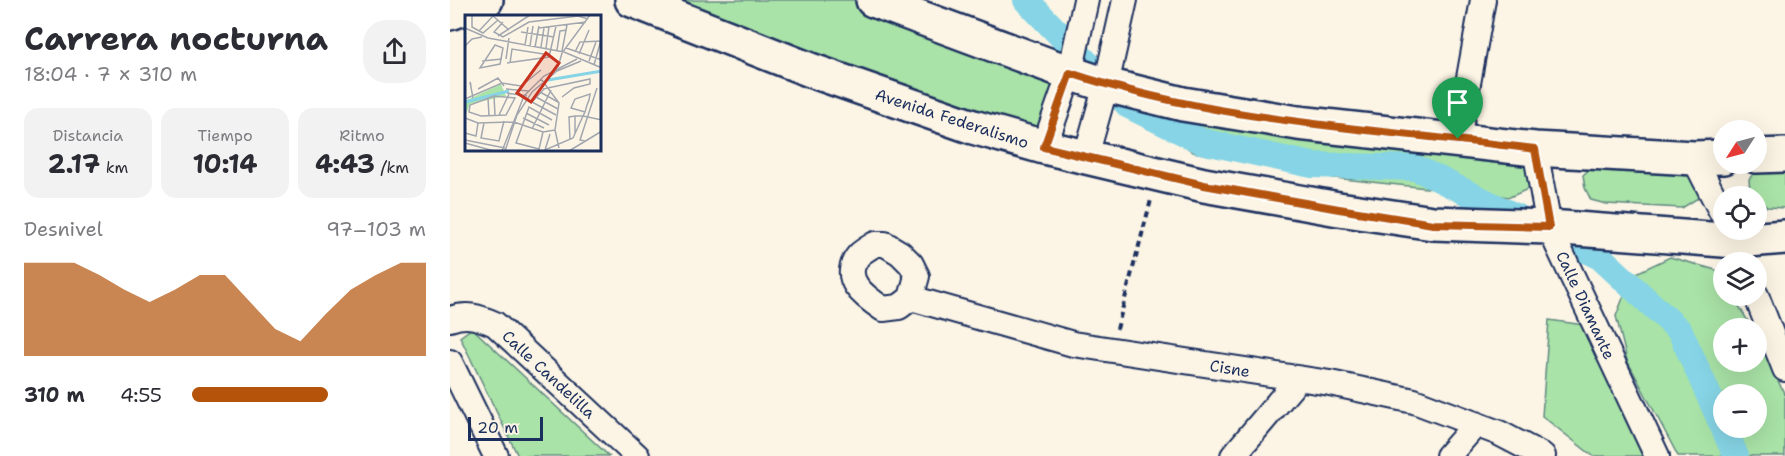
<!DOCTYPE html>
<html lang="es">
<head>
<meta charset="utf-8">
<style>
  :root { --surface:#fff; --page:#f2f2f3; --text:#2b2b33; --muted:#7c7c81; --accent:#b45309 }
  body { margin:0; font-family:"Shantell Sans",sans-serif; background:var(--page); color:var(--text); height:100vh; display:flex; flex-direction:column; font-size:22px; white-space:nowrap }
  * { box-sizing:border-box; margin:0 }
  p { font-size:20px; color:var(--muted) }
  .icon { flex:none; width:33px; height:33px; fill:none; stroke:currentColor; stroke-width:2; stroke-linecap:round; stroke-linejoin:round }
  .map { position:relative; flex:1; overflow:hidden }
  .sheet { display:flex; flex-direction:column; background:var(--surface); width:450px }
  .sheet>* { flex:none }
  .needle { width:39px; rotate:234deg }
  .buttons { position:absolute; left:1263px; top:120px; display:grid; gap:12px }
  .buttons a { display:grid; place-items:center; width:54px; height:54px; border-radius:50%; background:var(--surface); box-shadow:0 6px 24px #0002; font-size:30px }
  .scale { position:absolute; left:18px; bottom:15px; width:75px; box-sizing:border-box; padding-left:6px; border:3px solid #1b2f5e; border-top:0; font-size:16px; line-height:21px; white-space:nowrap; color:#1b2f5e; -webkit-text-stroke:4px #fcf5e5; paint-order:stroke }
  .pin { position:absolute; display:grid; place-items:center; width:51px; height:51px; color:#fff; margin:-62px -26px; border-radius:50% 50% 50% 0; rotate:-45deg; box-shadow:0 0 6px #0007 }
  .pin .icon { rotate:45deg }
  .round { display:grid; place-items:center; flex:none; width:63px; height:63px; border-radius:24px; background:var(--page) }
  .headline { display:flex; align-items:center; justify-content:space-between; height:102px; padding:0 24px }
  h1 { font-size:33px; font-weight:700; line-height:45px }
  .stats { display:grid; grid-template-columns:repeat(3,1fr); gap:9px; height:102px; padding:6px 24px }
  .stats div { display:grid; align-content:center; border-radius:15px; background:var(--page); text-align:center }
  .stats b { font-size:26px; font-weight:700 }
  .stats small { font-size:16px; font-weight:400 }
  .stats p { font-size:16px }
  .chart { height:168px; padding:12px 24px }
  .chart p { display:flex; justify-content:space-between }
  .chart svg { width:100%; height:108px; margin-top:6px; fill:var(--accent); opacity:.7 }
  ul { padding:0 24px; list-style:none; font-size:20px }
  li { display:grid; grid-template-columns:96px 72px 1fr; align-items:center; height:45px }
  li i { height:15px; border-radius:8px; background:var(--accent) }
  main { display:flex; flex:1; min-height:0 }
  .map>svg:first-child { display:block }
  .green { fill:#a9e3a7; stroke:#628982; stroke-width:1.5; fill-rule:evenodd }
  .lines { fill:none; stroke-linecap:round; stroke-linejoin:round }
  .canal { stroke:#86d4e5; stroke-width:26 }
  .street-casing { stroke:#1b2f5e; stroke-width:28 }
  .secondary-casing { stroke:#1b2f5e; stroke-width:38 }
  .path { stroke:#1b2f5e; stroke-width:4; stroke-dasharray:6 4.5; stroke-linecap:butt }
  .street { stroke:#fcf5e5; stroke-width:24 }
  .secondary { stroke:#fcf5e5; stroke-width:33 }
  .route-casing { stroke:#fff; stroke-width:12 }
  .route { stroke:#b45309; stroke-width:8 }
  .labels { text-anchor:middle; stroke-width:5; stroke-linejoin:round; paint-order:stroke }
  .street-label { font-size:16px; fill:#1b2f5e; stroke:#fcf5e5 }
  .inset-river { fill:none; stroke:#86d4e5; stroke-width:3 }
  .inset-road { fill:none; stroke:#a2a6af; stroke-width:1.5 }
  .view { fill:#c8321e; fill-opacity:0.15; stroke:#c8321e; stroke-width:3 }
  .inset-edge { fill:none; stroke:#1b2f5e; stroke-width:3 }
</style>
</head>
<body>
<main>
<section class="sheet">
<div class="headline"><div><h1>Carrera nocturna</h1><p>18:04 · 7 × 310 m</p></div><a class="round"><svg class="icon" aria-label="share" viewBox="0 0 24 24"><path d="M12 15V3M7 8l5-5 5 5M5 13v7h14v-7"/></svg></a></div>
<div class="stats">
<div><p>Distancia</p><b>2.17<small> km</small></b></div>
<div><p>Tiempo</p><b>10:14</b></div>
<div><p>Ritmo</p><b>4:43<small> /km</small></b></div>
</div>
<div class="chart"><p><span>Desnivel</span>97–103 m</p>
<svg viewBox="0 0 160 44" preserveAspectRatio="none"><path d="M0 44V6L10 6L20 6L30 11L40 17L50 22L60 17L70 11L80 11L90 22L100 33L110 38L120 27L130 17L140 11L150 6L160 6V44z"/></svg>
</div>
<ul>
<li><b>310 m</b>4:55<i style="width:58%"></i></li>
</ul>
</section>
<div class="map">
<svg width="1335" height="456" viewBox="0 0 1335 456">
  <rect width="100%" height="100%" fill="#fcf5e5"/>
  <filter id="ink" filterUnits="userSpaceOnUse"><feTurbulence type="fractalNoise" baseFrequency=".0167" numOctaves="2"/><feDisplacementMap in="SourceGraphic" scale="12" xChannelSelector="R" yChannelSelector="G"/><feConvolveMatrix kernelMatrix="1 2 1 2 8 2 1 2 1" color-interpolation-filters="sRGB"/></filter>
  <g filter="url(#ink)">
    <path class="green" d="M184,0H424L619,74L594,147Z
      M753,118L1073,157L1083,179L1078,189L1060,197L884,178L743,152L730,142L728,122Z
      M1236,166L1251,191L1248,198L1232,208L1156,204L1141,200L1135,188L1133,175L1142,167Z
      M1335,168V208L1317,207L1300,192L1299,179L1307,170Z
      M1220,257L1269,271L1273,279L1274,296H1283L1302,328H1274V362H1306L1307,338L1335,395V456H1228L1177,360L1166,316L1182,275ZM1274,394H1306V428H1274Z
      M1099,320L1134,325L1198,456H1143L1092,416Z
      M22,328L159,456H68L10,337Z"/>
    <g class="lines">
      <path class="canal" d="M576,0L679,106L751,141L862,165L966,168L1150,257L1230,331L1286,456"/>
      <defs>
        <path id="street" d="M1008,139L1033,0
          M594,147L620,73L636,0
          M1085,149L1099,227L1207,456
          M636,156L656,85L675,0
          M1244,158L1274,217
          M425,244H435L450,253L461,264L467,276L461,298L449,307L433,309C415,297 389,279 409,255C413,251 420,247 425,244Z
          M1306,295L1335,369
          M461,298L623,344L880,383L964,401L1049,433L1093,456
          M0,319C17,313 29,317 45,324L187,456
          M0,362L46,456
          M783,456L848,379
          M998,456L1026,424"/>
        <path id="secondary" d="M182,0L363,71L523,127L594,147L754,185L889,209L983,223L1099,227L1286,241L1335,237
          M423,0L620,73L656,85L733,104L848,123L1085,149L1244,158L1274,157
          M0,13L36,0
          M1306,156L1335,155"/>
      </defs>
      <use href="#street" class="street-casing"/>
      <use href="#secondary" class="secondary-casing"/>
      <path class="path" d="M667,329L701,200"/>
      <use href="#street" class="street"/>
      <use href="#secondary" class="secondary"/>
    </g>
  </g>
  <g class="lines" filter="url(#ink)">
    <defs>
      <path id="route" d="M620,73C770,123 929,129 1085,149L1099,227L983,224L889,209L754,185L594,147Z"/>
    </defs>
    <use href="#route" class="route-casing"/>
    <use href="#route" class="route"/>
  </g>
  <g class="labels">
    <g class="street-label">
      <text transform="translate(502 118) rotate(18)" y="6">Avenida Federalismo</text>
      <text transform="translate(1136 305) rotate(65)" y="6">Calle Diamante</text>
      <text transform="translate(780 368) rotate(9)" y="6">Cisne</text>
      <text transform="translate(99 374) rotate(43)" y="6">Calle Candelilla</text>
    </g>
  </g>
  <g transform="translate(15 15)">
    <rect width="136" height="136" fill="#fcf5e5"/>
    <path d="M36,69L41,81L5,89L0,101V86Z" fill="#a9e3a7"/>
    <path class="inset-river" d="M83,65L137,56M0,87L44,76"/>
    <path class="inset-road" d="M7,0V12L18,18L33,5M27,0L44,15M38,7L29,17L38,22L64,7L113,1L123,4M0,13L23,23L99,37L137,53M74,13L121,7M14,16L28,1M56,17L89,22M33,21L65,0M30,30L38,33L35,49L15,53ZM60,30L63,12M0,31L7,24L17,22M65,31L68,11M70,32L74,11M76,32L79,13M81,33L84,12M101,33L137,45M92,35L95,16L102,15M97,36L102,10M110,37L115,27L137,26M114,39L124,15M41,44L44,23M17,46L37,44M124,46L131,27M42,48L84,42L91,11M45,48L47,34L85,40M129,50L136,25M93,52L97,38L125,0M76,64L94,88L90,115L94,133M6,70L5,67L8,83M13,74L33,63L39,71M41,74L64,76M78,74L125,64V69L109,73L97,82M79,74L67,87L91,100M75,77L93,87M42,78L62,81M29,81L50,83L41,100L16,101L4,97L5,90ZM29,81L30,100M71,82L93,94M23,83L24,101M0,84L37,68L56,71L76,55M120,97L106,93L110,84L125,79L124,85L122,90L120,97L118,101L137,105M61,98L84,110M34,100L44,79M0,103L13,108L49,107L78,117L90,115M58,103L79,113M19,108L16,123L34,126L39,106M67,114L86,75M78,117L74,134L51,128L64,92L87,105M0,118L11,121L13,108M85,119L80,135L108,123L118,101H110V119M0,125L40,133M105,125L104,102L110,101M120,126L115,125L132,73M0,128L29,136M37,136L59,81L79,61L112,44M40,136L52,100L67,77L92,56L116,46M104,136L137,116"/>
    <path class="view" d="M81,38L94,48L66,87L52,78Z"/>
    <rect width="136" height="136" class="inset-edge"/>
  </g>
</svg>
<div class="buttons">
<a><svg class="needle" viewBox="-14 -14 28 28"><path d="M0-13l5 13h-10z" fill="#e53935"/><path d="M0 13l5-13h-10z" fill="#7c7c81"/></svg></a>
<a><svg class="icon" aria-label="locate" viewBox="0 0 24 24"><circle cx="12" cy="12" r="6"/><path d="M12 2v4M12 18v4M2 12h4M18 12h4"/></svg></a>
<a><svg class="icon" aria-label="layers" viewBox="0 0 24 24"><path d="M12 4l9 5-9 5-9-5zM3 14l9 5 9-5"/></svg></a>
<a>+</a>
<a>−</a>
</div>
<div class="scale">20 m</div>
<div class="pin" style="left:1008px;top:139px;background:#1e9e55"><svg class="icon" aria-label="arrive" viewBox="0 0 24 24"><path d="M6 21V4h12l-3 4 3 4H6"/></svg></div>
</div>
</main>
</body>
</html>
